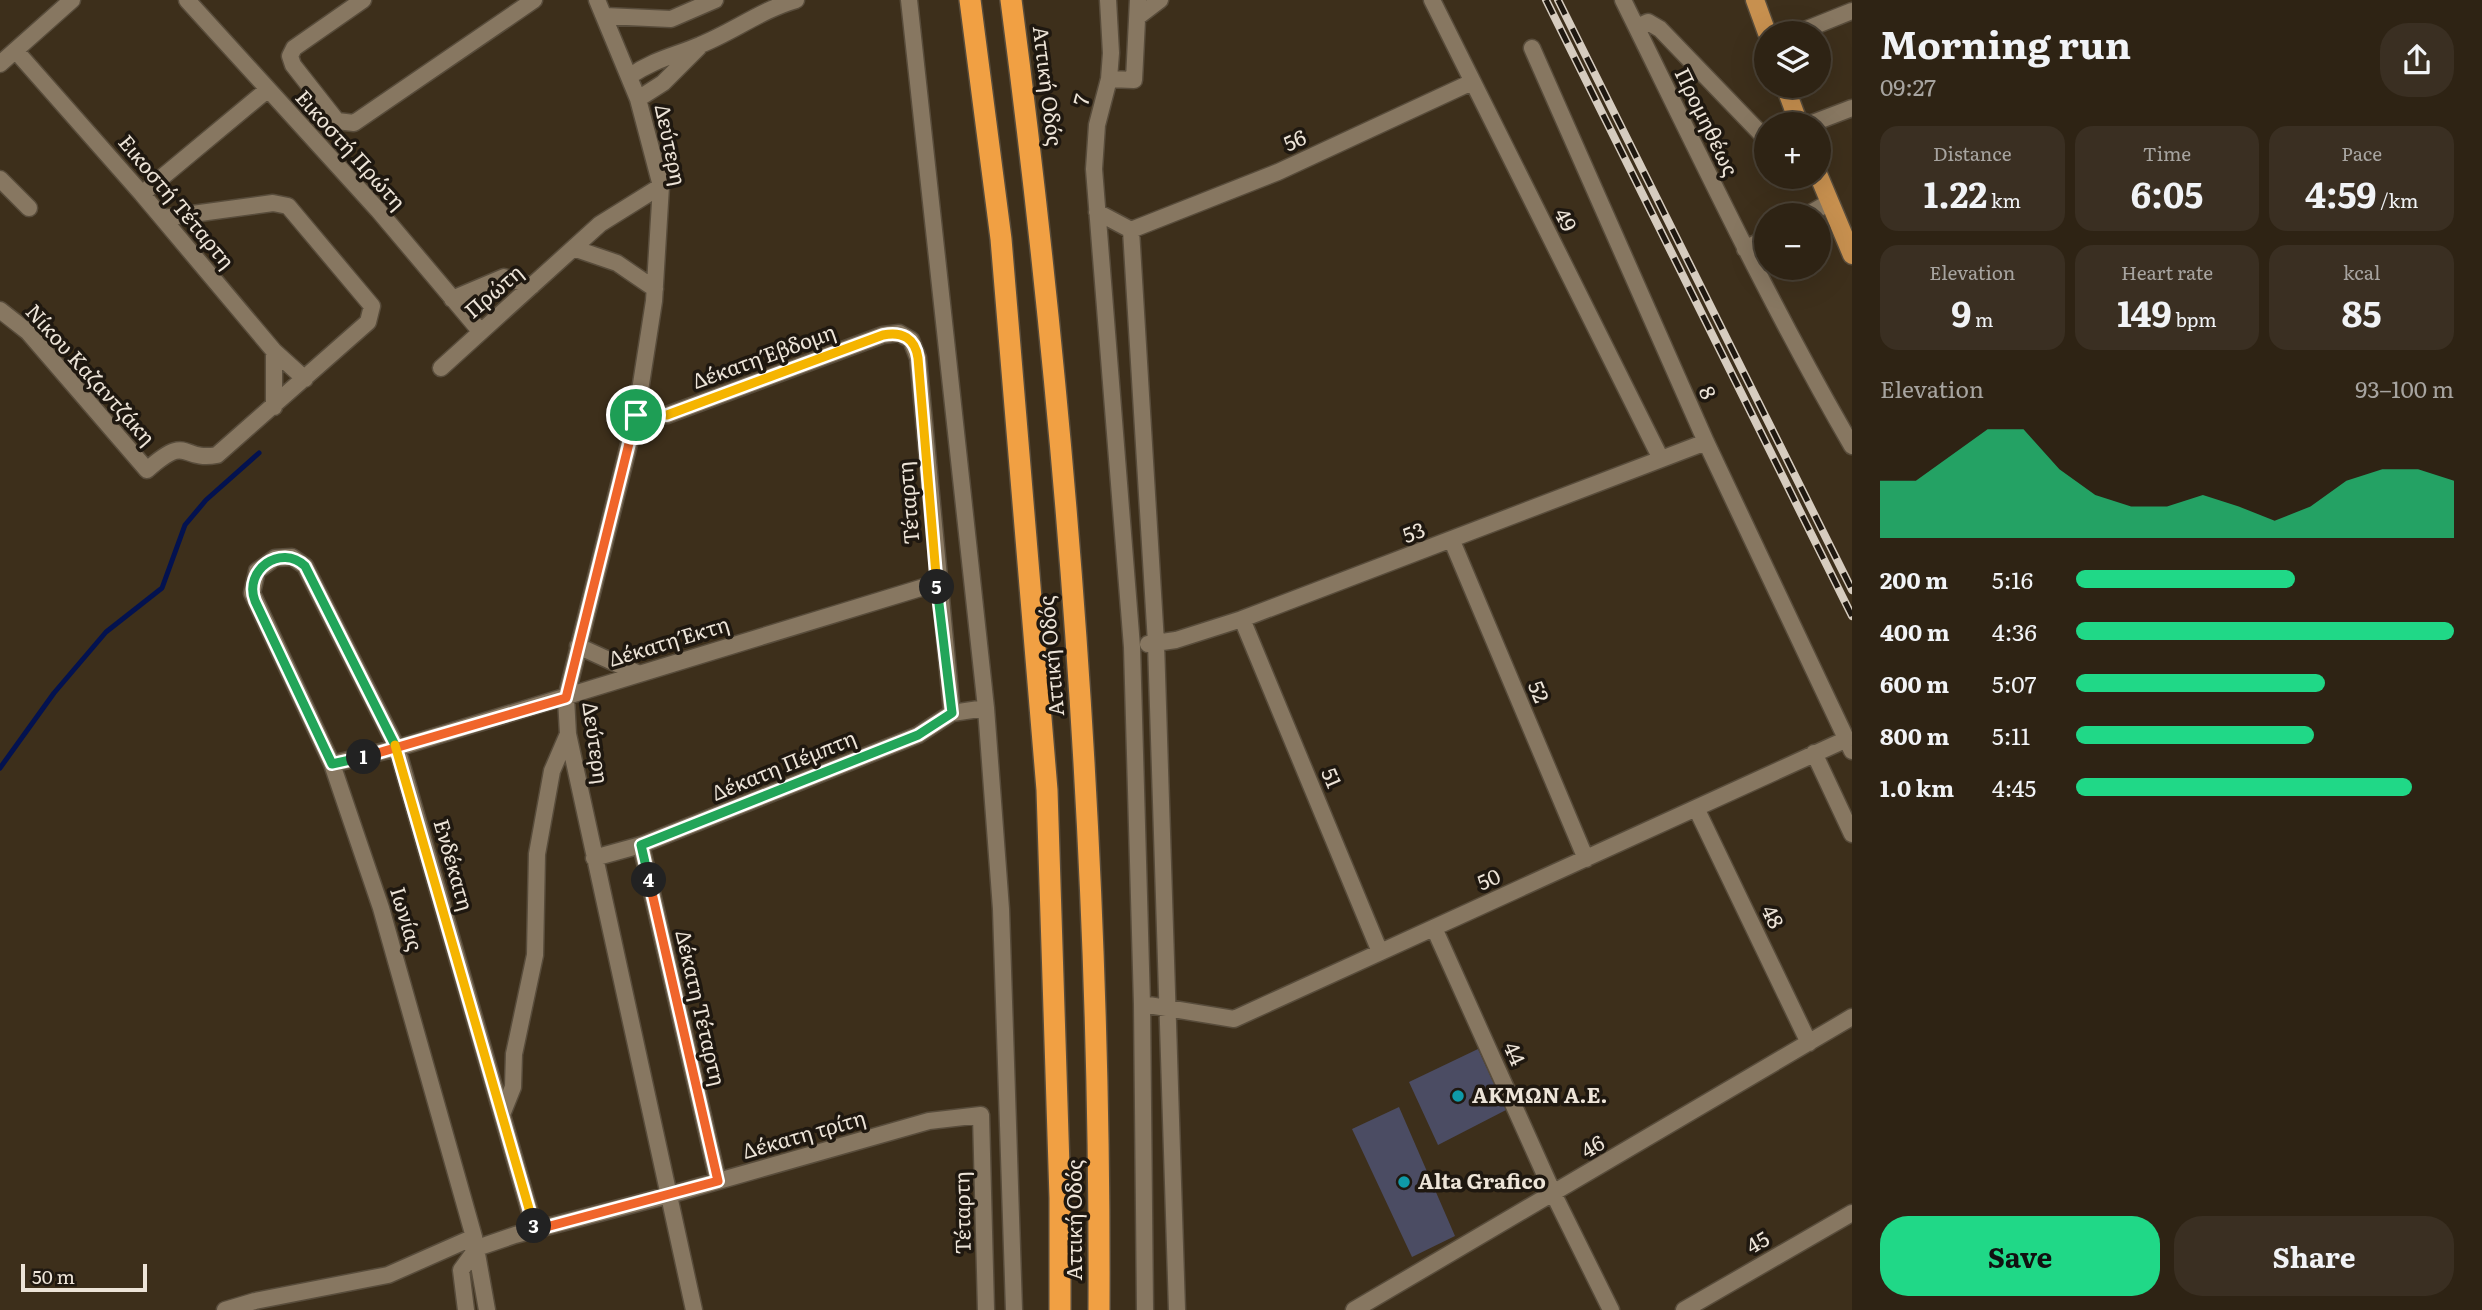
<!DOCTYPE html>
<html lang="en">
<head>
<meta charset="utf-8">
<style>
  :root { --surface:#2e2314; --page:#3a2f22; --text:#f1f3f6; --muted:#a7a4a0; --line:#494034; --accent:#20d887 }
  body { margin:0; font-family:Literata,serif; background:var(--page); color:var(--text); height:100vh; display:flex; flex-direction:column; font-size:26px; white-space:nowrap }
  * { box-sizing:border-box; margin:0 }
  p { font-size:23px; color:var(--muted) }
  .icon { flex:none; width:38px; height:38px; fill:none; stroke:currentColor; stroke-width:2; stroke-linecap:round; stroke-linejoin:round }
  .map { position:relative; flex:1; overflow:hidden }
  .sheet { display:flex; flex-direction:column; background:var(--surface); width:630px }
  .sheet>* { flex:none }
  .tools { position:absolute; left:1754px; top:21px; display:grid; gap:14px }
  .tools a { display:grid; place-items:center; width:77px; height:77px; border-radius:50%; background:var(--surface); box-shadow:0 7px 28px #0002,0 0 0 2px var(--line); font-size:35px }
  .scale { position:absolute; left:21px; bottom:18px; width:126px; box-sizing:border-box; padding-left:7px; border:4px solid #ede4d8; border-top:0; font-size:19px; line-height:24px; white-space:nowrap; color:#ede4d8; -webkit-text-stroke:5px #1f1810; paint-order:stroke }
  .pin { position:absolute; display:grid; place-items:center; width:60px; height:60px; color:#fff; margin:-30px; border:4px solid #fff; border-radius:50%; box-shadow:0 2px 7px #0007 }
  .km { position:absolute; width:35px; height:35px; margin:-18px; border-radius:50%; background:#222; color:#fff; font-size:19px; line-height:35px; text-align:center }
  .round { display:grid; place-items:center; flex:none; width:74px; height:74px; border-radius:28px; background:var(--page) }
  .overview { display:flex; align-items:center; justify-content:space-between; height:119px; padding:0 28px }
  h1 { font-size:38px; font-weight:700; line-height:52px }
  .figures { display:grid; grid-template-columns:repeat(3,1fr); gap:10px; height:119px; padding:7px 28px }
  .figures div { display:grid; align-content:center; border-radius:18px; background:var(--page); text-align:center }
  .figures b { font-size:35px; font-weight:700 }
  .figures small { font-size:19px; font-weight:400 }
  .figures p { font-size:19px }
  .chart { height:196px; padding:14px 28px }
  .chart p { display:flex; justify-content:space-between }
  .chart svg { width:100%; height:126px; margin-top:7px; fill:var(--accent); opacity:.7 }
  .button { display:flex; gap:14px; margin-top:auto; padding:14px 28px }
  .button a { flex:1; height:80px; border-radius:28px; background:var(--accent); color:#111; font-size:28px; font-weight:700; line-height:80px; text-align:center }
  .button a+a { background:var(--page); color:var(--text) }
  ul { padding:0 28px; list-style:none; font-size:23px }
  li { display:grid; grid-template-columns:112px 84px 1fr; align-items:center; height:52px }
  li i { height:18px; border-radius:9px; background:var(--accent) }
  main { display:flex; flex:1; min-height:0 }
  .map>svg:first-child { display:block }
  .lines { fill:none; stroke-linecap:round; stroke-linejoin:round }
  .stream { stroke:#031250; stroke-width:5 }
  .building { fill:#4b4c63 }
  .minor-casing { stroke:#584c3b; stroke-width:19 }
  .major-casing { stroke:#584c3b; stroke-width:21 }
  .highway-casing { stroke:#584c3b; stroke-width:24 }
  .minor { stroke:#877761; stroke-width:16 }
  .major { stroke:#c7904f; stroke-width:18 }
  .highway { stroke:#f1a043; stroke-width:21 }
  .rail-casing { stroke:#d6ccbf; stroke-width:8 }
  .rail { stroke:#1f1810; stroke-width:5; stroke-dasharray:16; stroke-linecap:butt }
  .split-1-casing { stroke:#fff; stroke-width:14 }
  .split-2-casing { stroke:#fff; stroke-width:14 }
  .split-3-casing { stroke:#fff; stroke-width:14 }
  .split-4-casing { stroke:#fff; stroke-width:14 }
  .split-5-casing { stroke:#fff; stroke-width:14 }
  .split-6-casing { stroke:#fff; stroke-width:14 }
  .split-1 { stroke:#f0652b; stroke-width:9 }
  .split-2 { stroke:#22a559; stroke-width:9 }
  .split-3 { stroke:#f5b400; stroke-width:9 }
  .split-4 { stroke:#f0652b; stroke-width:9 }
  .split-5 { stroke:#22a559; stroke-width:9 }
  .split-6 { stroke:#f5b400; stroke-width:9 }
  .culture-dot { fill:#0f9aa8; stroke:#1f1810; stroke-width:2.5 }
  .labels { text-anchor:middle; stroke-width:7; stroke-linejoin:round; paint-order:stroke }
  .street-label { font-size:21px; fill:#ede4d8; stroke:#1f1810 }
  .poi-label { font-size:21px; font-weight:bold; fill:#ede4d8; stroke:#1f1810; text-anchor:start }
</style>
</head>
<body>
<main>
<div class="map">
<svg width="1852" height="1310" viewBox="0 0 1852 1310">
  <rect width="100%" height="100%" fill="#3d2f1b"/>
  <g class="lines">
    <path class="stream" d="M0,768L54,693L106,632L162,588L185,525L206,500L259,453"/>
  </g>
  <path class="building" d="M1478,1049L1506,1110L1438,1145L1409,1082Z
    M1399,1107L1455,1236L1412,1257L1352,1129Z"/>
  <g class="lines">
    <defs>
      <path id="minor" d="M187,0L378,210L480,331
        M363,0L294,48L290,56L293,65L337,121L354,123L534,0
        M597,0L638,99L661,186L654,301L636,416L566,698L568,734L694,1310
        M909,0L986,708L1001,909L1014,1310
        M1108,0L1111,53L1109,79L1097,125L1094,169L1132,647L1142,1004L1145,1310
        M1432,0L1661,459
        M1623,0C1697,150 1768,301 1852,446
        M605,16L671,19L715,0
        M1139,16L1160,0
        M1637,27L1648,22L1660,29L1766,139
        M1797,33L1852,11
        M1532,48L1706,442L1852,751
        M16,51L142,194L274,351L305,379
        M0,64L72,0
        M630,76C655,59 674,56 700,45C733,32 761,10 796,0
        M1109,79L1134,80L1138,0
        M638,99L663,83L699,47
        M1810,124L1852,108
        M0,179L29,208
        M142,194L267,90
        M1097,212L1131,230
        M1807,215L1830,202
        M1131,230L1156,643L1177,1310
        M1131,230L1278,172L1472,82
        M576,249L617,263L655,289
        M1745,249L1766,238
        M452,299L504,277L532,286
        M0,310L28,332L147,470C190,432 180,462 217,455L368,322L372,306L288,206L273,203L163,218
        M274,351V407
        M441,368L600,224L661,186
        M636,416L667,415L883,335L899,333L911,340L918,358L952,713
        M1452,541L1586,859
        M1242,619L1380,952
        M1148,644L1176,640L1242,619L1706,442
        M578,646L637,673
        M1814,753L1852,834
        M332,764L397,748L937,583
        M1696,808L1809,1043
        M641,845L718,1181
        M594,858L641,845L918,735L952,713L986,708
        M1434,928L1554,1195L1611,1310
        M1142,1004L1234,1019L1847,739
        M503,1112L513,1087L514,1054L535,955L537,854L552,771L568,734
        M225,1310L255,1301L388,1275L474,1237
        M466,1310L461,1270L477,1248L515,1235L669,1195L929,1121L981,1115L986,1310
        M487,1310L474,1237L381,908L332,764L252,593L257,571L275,558L292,557L305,566L397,748L535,1230
        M1354,1310L1852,1017
        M1684,1310L1852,1213"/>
      <path id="major" d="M1755,0L1767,33
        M1785,86L1799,124
        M1818,174L1852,255"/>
      <path id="highway" d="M970,0L1001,239L1047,790L1060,1198V1310
        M1011,0C1068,434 1101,872 1099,1310"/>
    </defs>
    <use href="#minor" class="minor-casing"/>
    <use href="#major" class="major-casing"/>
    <use href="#highway" class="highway-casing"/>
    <use href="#minor" class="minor"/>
    <use href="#major" class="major"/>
    <use href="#highway" class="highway"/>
    <defs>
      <path id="rail" d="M1546,0L1852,616
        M1558,0L1852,590"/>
    </defs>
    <use href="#rail" class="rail-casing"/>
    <use href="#rail" class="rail"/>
  </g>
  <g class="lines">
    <defs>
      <path id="split-1" d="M364,757L566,698L636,415"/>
      <path id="split-2" d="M364,757L332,764L255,601C243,570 281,543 305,566L395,745"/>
      <path id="split-3" d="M395,745L534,1226"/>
      <path id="split-4" d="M534,1226L535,1230L718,1181L649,880"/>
      <path id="split-5" d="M649,880L641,845L918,735L952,713L937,587"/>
      <path id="split-6" d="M636,415H667L883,335C902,331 915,338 918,358L937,587"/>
    </defs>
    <use href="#split-1" class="split-1-casing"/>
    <use href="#split-2" class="split-2-casing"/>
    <use href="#split-3" class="split-3-casing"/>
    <use href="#split-4" class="split-4-casing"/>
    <use href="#split-5" class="split-5-casing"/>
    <use href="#split-6" class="split-6-casing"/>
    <use href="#split-1" class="split-1"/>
    <use href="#split-2" class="split-2"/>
    <use href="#split-3" class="split-3"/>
    <use href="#split-4" class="split-4"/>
    <use href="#split-5" class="split-5"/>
    <use href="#split-6" class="split-6"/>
  </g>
  <g class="culture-dot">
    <circle cx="1458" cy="1096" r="7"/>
    <circle cx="1404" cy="1182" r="7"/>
  </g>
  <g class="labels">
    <g class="street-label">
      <text transform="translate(1047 86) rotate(83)" y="7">Αττική Οδός</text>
      <text transform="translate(1082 100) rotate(-75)" y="7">7</text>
      <text transform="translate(1706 122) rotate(64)" y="7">Προμηθέως</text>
      <text transform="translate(1295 141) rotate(-25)" y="7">56</text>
      <text transform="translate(670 145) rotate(78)" y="7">Δεύτερη</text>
      <text transform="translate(350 150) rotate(48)" y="7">Εικοστή Πρώτη</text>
      <text transform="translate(176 202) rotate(50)" y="7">Εικοστή Τέταρτη</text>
      <text transform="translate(1565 220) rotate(63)" y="7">49</text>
      <text transform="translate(494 292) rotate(-41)" y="7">Πρώτη</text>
      <text transform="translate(764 357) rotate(-20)" y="7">Δέκατη Έβδομη</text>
      <text transform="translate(90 375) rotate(48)" y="7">Νίκου Καζαντζάκη</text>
      <text transform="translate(1707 393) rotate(66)" y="7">8</text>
      <text transform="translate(909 503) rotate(-95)" y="7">Τέταρτη</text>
      <text transform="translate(1414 533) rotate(-21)" y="7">53</text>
      <text transform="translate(669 642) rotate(-17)" y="7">Δέκατη Έκτη</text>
      <text transform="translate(1052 656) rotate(-95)" y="7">Αττική Οδός</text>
      <text transform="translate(1538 692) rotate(67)" y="7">52</text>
      <text transform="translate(595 743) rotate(82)" y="7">Δεύτερη</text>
      <text transform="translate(784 766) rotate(-22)" y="7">Δέκατη Πέμπτη</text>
      <text transform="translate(1331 778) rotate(67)" y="7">51</text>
      <text transform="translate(453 865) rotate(74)" y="7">Ενδέκατη</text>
      <text transform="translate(1489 880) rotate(-24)" y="7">50</text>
      <text transform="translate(1772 917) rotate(64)" y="7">48</text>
      <text transform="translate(406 919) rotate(73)" y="7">Ιωνίας</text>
      <text transform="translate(700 1008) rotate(77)" y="7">Δέκατη Τέταρτη</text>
      <text transform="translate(1514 1054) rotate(66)" y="7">44</text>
      <text transform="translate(804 1135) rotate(-16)" y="7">Δέκατη τρίτη</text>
      <text transform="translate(1593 1147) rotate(-31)" y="7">46</text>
      <text transform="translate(963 1213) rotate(-91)" y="7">Τέταρτη</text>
      <text transform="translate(1075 1220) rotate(-90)" y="7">Αττική Οδός</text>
      <text transform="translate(1758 1243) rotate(-30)" y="7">45</text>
    </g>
    <g class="poi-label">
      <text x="1472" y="1103">ΑΚΜΩΝ Α.Ε.</text>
      <text x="1418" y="1189">Alta Grafico</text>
    </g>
  </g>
</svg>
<div class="tools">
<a><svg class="icon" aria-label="layers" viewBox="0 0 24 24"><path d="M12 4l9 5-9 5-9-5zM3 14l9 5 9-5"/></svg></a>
<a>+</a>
<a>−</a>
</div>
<div class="scale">50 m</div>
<div class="pin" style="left:636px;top:415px;background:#1e9e55"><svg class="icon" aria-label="arrive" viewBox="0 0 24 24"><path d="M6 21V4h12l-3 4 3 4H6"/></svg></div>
<b class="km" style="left:364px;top:757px">1</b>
<b class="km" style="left:534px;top:1226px">3</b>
<b class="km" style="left:649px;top:880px">4</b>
<b class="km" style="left:937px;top:587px">5</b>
</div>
<section class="sheet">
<div class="overview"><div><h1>Morning run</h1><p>09:27</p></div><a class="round"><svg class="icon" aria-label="share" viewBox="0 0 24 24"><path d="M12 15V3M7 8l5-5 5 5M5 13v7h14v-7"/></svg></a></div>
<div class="figures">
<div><p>Distance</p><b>1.22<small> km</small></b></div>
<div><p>Time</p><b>6:05</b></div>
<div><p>Pace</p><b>4:59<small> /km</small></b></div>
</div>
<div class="figures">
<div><p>Elevation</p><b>9<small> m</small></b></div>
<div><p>Heart rate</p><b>149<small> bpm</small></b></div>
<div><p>kcal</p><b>85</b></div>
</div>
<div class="chart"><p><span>Elevation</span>93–100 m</p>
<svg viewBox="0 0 160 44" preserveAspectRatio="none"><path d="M0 44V24L10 24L20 15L30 6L40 6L50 20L60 29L70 33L80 33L90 29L100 33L110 38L120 33L130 24L140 20L150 20L160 24V44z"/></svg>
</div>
<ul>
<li><b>200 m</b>5:16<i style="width:58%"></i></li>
<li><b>400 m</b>4:36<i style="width:100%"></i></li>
<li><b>600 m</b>5:07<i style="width:66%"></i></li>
<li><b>800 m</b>5:11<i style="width:63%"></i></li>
<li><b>1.0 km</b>4:45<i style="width:89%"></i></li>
</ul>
<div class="button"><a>Save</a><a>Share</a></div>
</section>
</main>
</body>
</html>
